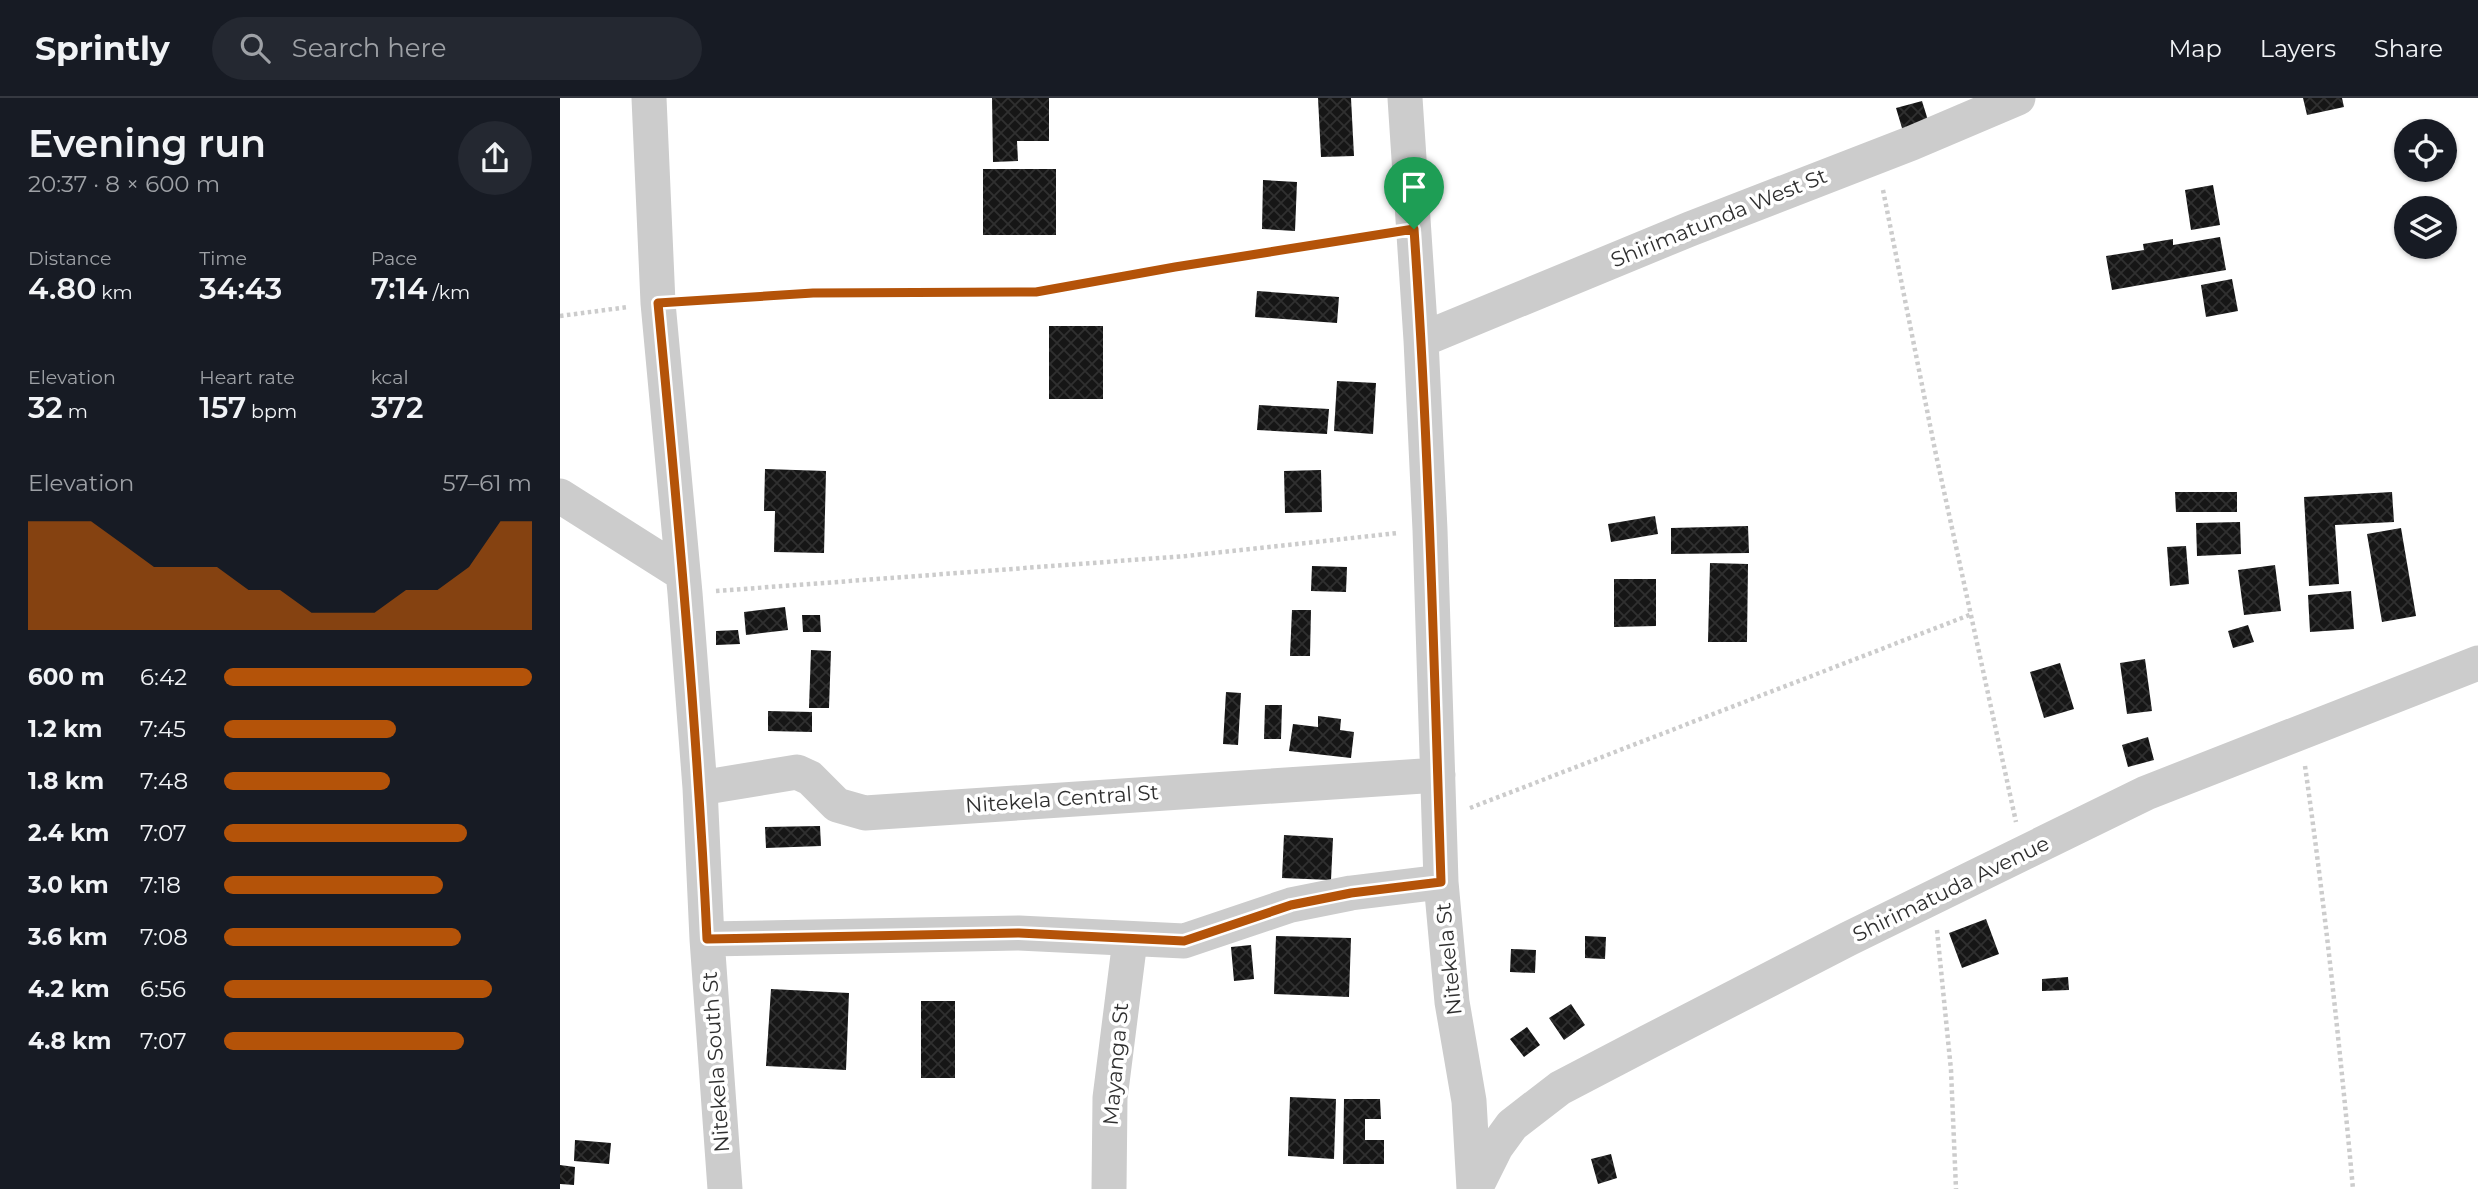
<!DOCTYPE html>
<html lang="en">
<head>
<meta charset="utf-8">
<style>
  :root { --surface:#171b24; --page:#242831; --text:#f1f3f6; --muted:#9ea1a6; --line:#363941; --accent:#b45309 }
  body { margin:0; font-family:Montserrat,sans-serif; background:var(--page); color:var(--text); height:100vh; display:flex; flex-direction:column; font-size:26px; white-space:nowrap }
  * { box-sizing:border-box; margin:0 }
  p { font-size:23px; color:var(--muted) }
  .icon { flex:none; width:38px; height:38px; fill:none; stroke:currentColor; stroke-width:2; stroke-linecap:round; stroke-linejoin:round }
  .map { position:relative; flex:1; overflow:hidden }
  .details { display:flex; flex-direction:column; background:var(--surface); width:560px }
  .details>* { flex:none }
  .fabs { position:absolute; left:1834px; top:21px; display:grid; gap:14px }
  .fabs a { display:grid; place-items:center; width:63px; height:63px; border-radius:50%; background:var(--surface); box-shadow:0 2px 5px #0004; font-size:35px }
  .pin { position:absolute; display:grid; place-items:center; width:60px; height:60px; color:#fff; margin:-72px -30px; border-radius:50% 50% 50% 0; rotate:-45deg; box-shadow:0 0 7px #0007 }
  .pin .icon { rotate:45deg }
  .round { display:grid; place-items:center; flex:none; width:74px; height:74px; border-radius:37px; background:var(--page) }
  .summary { display:flex; align-items:center; justify-content:space-between; height:119px; padding:0 28px }
  h1 { font-size:38px; font-weight:600; line-height:52px }
  .metrics { display:grid; grid-template-columns:repeat(3,1fr); gap:10px; height:119px; padding:7px 28px }
  .metrics div { display:grid; align-content:center }
  .metrics b { font-size:30px; font-weight:600 }
  .metrics small { font-size:19px; font-weight:400 }
  .metrics p { font-size:19px }
  .chart { height:196px; padding:14px 28px }
  .chart p { display:flex; justify-content:space-between }
  .chart svg { width:100%; height:126px; margin-top:7px; fill:var(--accent); opacity:.7 }
  ul { padding:0 28px; list-style:none; font-size:23px }
  li { display:grid; grid-template-columns:112px 84px 1fr; align-items:center; height:52px }
  li i { height:18px; border-radius:9px; background:var(--accent) }
  header { display:flex; align-items:center; gap:42px; box-sizing:border-box; height:98px; padding:0 35px; background:var(--surface); border-bottom:2px solid var(--line) }
  header strong { font-size:33px }
  nav { display:flex; gap:38px; margin-inline-start:auto; font-size:24px }
  .search { width:490px; height:63px; background:var(--page); display:flex; align-items:center; gap:18px; box-sizing:border-box; padding:0 24px; border-radius:38px; color:var(--muted); font-size:26px }
  main { display:flex; flex:1; min-height:0 }
  .map>svg:first-child { display:block }
  .building { fill:url(#building-cross-hatch) }
  .lines { fill:none; stroke-linecap:round; stroke-linejoin:round }
  .path { stroke:#ccc; stroke-width:4.5; stroke-dasharray:3.5 3.5; stroke-linecap:butt }
  .minor { stroke:#ccc; stroke-width:35 }
  .route-casing { stroke:#fff; stroke-width:14 }
  .route { stroke:#b45309; stroke-width:9 }
  .labels { text-anchor:middle; stroke-width:7; stroke-linejoin:round; paint-order:stroke }
  .street-label { font-size:21px; fill:#2f2f2f; stroke:#fff }
</style>
</head>
<body>
<header>
<strong>Sprintly</strong>
<div class="search"><svg class="icon" aria-label="search" viewBox="0 0 24 24"><circle cx="10" cy="10" r="6"/><path d="M15 15l6 6"/></svg>Search here</div>
<nav><a>Map</a><a>Layers</a><a>Share</a></nav>
</header>
<main>
<section class="details">
<div class="summary"><div><h1>Evening run</h1><p>20:37 · 8 × 600 m</p></div><a class="round"><svg class="icon" aria-label="share" viewBox="0 0 24 24"><path d="M12 15V3M7 8l5-5 5 5M5 13v7h14v-7"/></svg></a></div>
<div class="metrics">
<div><p>Distance</p><b>4.80<small> km</small></b></div>
<div><p>Time</p><b>34:43</b></div>
<div><p>Pace</p><b>7:14<small> /km</small></b></div>
</div>
<div class="metrics">
<div><p>Elevation</p><b>32<small> m</small></b></div>
<div><p>Heart rate</p><b>157<small> bpm</small></b></div>
<div><p>kcal</p><b>372</b></div>
</div>
<div class="chart"><p><span>Elevation</span>57–61 m</p>
<svg viewBox="0 0 160 44" preserveAspectRatio="none"><path d="M0 44V6L10 6L20 6L30 14L40 22L50 22L60 22L70 30L80 30L90 38L100 38L110 38L120 30L130 30L140 22L150 6L160 6V44z"/></svg>
</div>
<ul>
<li><b>600 m</b>6:42<i style="width:100%"></i></li>
<li><b>1.2 km</b>7:45<i style="width:56%"></i></li>
<li><b>1.8 km</b>7:48<i style="width:54%"></i></li>
<li><b>2.4 km</b>7:07<i style="width:79%"></i></li>
<li><b>3.0 km</b>7:18<i style="width:71%"></i></li>
<li><b>3.6 km</b>7:08<i style="width:77%"></i></li>
<li><b>4.2 km</b>6:56<i style="width:87%"></i></li>
<li><b>4.8 km</b>7:07<i style="width:78%"></i></li>
</ul>
</section>
<div class="map">
<svg width="1918" height="1091" viewBox="0 0 1918 1091">
  <defs>
    <pattern id="building-cross-hatch" width="8" height="8" patternUnits="userSpaceOnUse" patternTransform="scale(1.75)"><rect width="8" height="8" fill="#161616"/><path d="M0 0l8 8M0 8l8-8" fill="none" stroke="#303030"/></pattern>
  </defs>
  <rect width="100%" height="100%" fill="#fff"/>
  <path class="building" d="M432,0H489V43H457L458,63L433,64Z
    M758,0H791L794,58L761,59Z
    M1743,0H1782L1784,9L1747,17Z
    M1362,3L1371,32L1345,40L1336,10Z
    M423,71H496V137H423Z
    M703,82L737,84L735,133L702,131Z
    M1653,87L1660,127L1631,132L1625,92Z
    M1660,139L1666,172L1552,192L1546,158L1584,152L1583,146L1613,141V147Z
    M1672,181L1678,213L1646,219L1641,187Z
    M697,193L779,199L777,225L695,219Z
    M489,228H543V301H489Z
    M777,283L816,285L813,336L774,333Z
    M699,307L769,311L767,336L697,332Z
    M205,371L266,373L264,455L214,454L215,413H204Z
    M761,372L762,414L725,415L724,373Z
    M1615,394H1677V414H1616Z
    M1832,394L1834,424L1775,427L1779,486L1749,488L1744,399Z
    M1095,418L1098,436L1051,444L1048,426Z
    M1680,424L1681,456L1637,458L1636,425Z
    M1188,428L1189,455L1111,456V430Z
    M1841,430L1856,518L1822,524L1807,436Z
    M1626,448L1629,486L1610,488L1607,449Z
    M1150,465L1188,466L1187,544H1148Z
    M1715,467L1721,513L1684,517L1678,472Z
    M752,468L787,469L786,494L751,493Z
    M1054,481H1096V528L1054,529Z
    M1791,493L1794,531L1750,534L1748,497Z
    M225,509L228,532L186,537L184,514Z
    M732,512H751L750,558H730Z
    M242,517H260L261,534H243Z
    M1688,527L1694,544L1673,550L1668,533Z
    M178,532L180,546L156,547V533Z
    M251,552L271,553L269,610H249Z
    M1585,561L1592,613L1567,616L1560,565Z
    M1500,565L1514,611L1484,620L1470,574Z
    M666,594L681,595L678,647L663,646Z
    M705,607H722L721,641H704Z
    M208,613L252,614V634L208,633Z
    M758,618L781,621L780,632L794,634L791,660L729,653L733,626L758,629Z
    M1588,639L1594,662L1568,669L1562,647Z
    M260,728L261,748L206,750L205,729Z
    M724,737L773,740L771,782L722,780Z
    M1426,821L1439,856L1402,870L1389,835Z
    M716,838L791,840L789,899L714,896Z
    M1025,838L1046,839L1045,861L1025,860Z
    M691,847L694,881L674,883L671,849Z
    M951,851L976,852L975,875L950,874Z
    M1508,879L1509,892L1482,893V881Z
    M211,891L289,895L286,972L206,968Z
    M361,903H395V980H361Z
    M1011,906L1025,927L1004,942L989,920Z
    M967,929L980,947L964,959L950,941Z
    M730,999L776,1001L774,1061L728,1058Z
    M784,1001H820L821,1021H805V1042H824V1066H783Z
    M15,1042L51,1045L49,1066L14,1063Z
    M1051,1056L1057,1080L1038,1086L1031,1061Z
    M0,1067L15,1069L14,1087L0,1086Z"/>
  <g class="lines">
    <path class="path" d="M1323,92L1375,352L1456,724
      M129,203L253,195L476,193L822,136
      M0,218L68,209
      M156,493L626,458L838,435
      M1745,668C1765,809 1780,950 1793,1091
      M910,710L1412,516
      M1377,832L1391,972L1396,1091"/>
    <path class="minor" d="M89,0L98,205L125,495L140,690L147,841L165,1091
      M845,0L861,242L870,432L881,784L892,904L909,1003L914,1091
      M861,242L1130,131L1352,45L1458,0
      M0,398L123,476
      M140,690L237,674L250,680L277,707L305,715L878,677
      M147,841L459,835L624,843L731,807L791,795L881,784
      M549,1091L550,1000L570,842
      M915,1091L936,1049L952,1027L1000,990L1088,944L1288,841L1586,695L1918,565"/>
  </g>
  <g class="lines">
    <defs>
      <path id="route" d="M854,131C869,348 874,566 881,784L791,795L731,807L624,843L459,835L147,841C137,628 118,417 98,205L253,195L476,194L615,169Z"/>
    </defs>
    <use href="#route" class="route-casing"/>
    <use href="#route" class="route"/>
  </g>
  <g class="labels">
    <g class="street-label">
      <text transform="translate(1159 120) rotate(-22)" y="7">Shirimatunda West St</text>
      <text transform="translate(502 701) rotate(-4)" y="7">Nitekela Central St</text>
      <text transform="translate(1391 791) rotate(-26)" y="7">Shirimatuda Avenue</text>
      <text transform="translate(889 861) rotate(-96)" y="7">Nitekela St</text>
      <text transform="translate(156 964) rotate(-94)" y="7">Nitekela South St</text>
      <text transform="translate(556 966) rotate(-85)" y="7">Mayanga St</text>
    </g>
  </g>
</svg>
<div class="fabs">
<a><svg class="icon" aria-label="locate" viewBox="0 0 24 24"><circle cx="12" cy="12" r="6"/><path d="M12 2v4M12 18v4M2 12h4M18 12h4"/></svg></a>
<a><svg class="icon" aria-label="layers" viewBox="0 0 24 24"><path d="M12 4l9 5-9 5-9-5zM3 14l9 5 9-5"/></svg></a>
</div>
<div class="pin" style="left:854px;top:131px;background:#1e9e55"><svg class="icon" aria-label="arrive" viewBox="0 0 24 24"><path d="M6 21V4h12l-3 4 3 4H6"/></svg></div>
</div>
</main>
</body>
</html>
